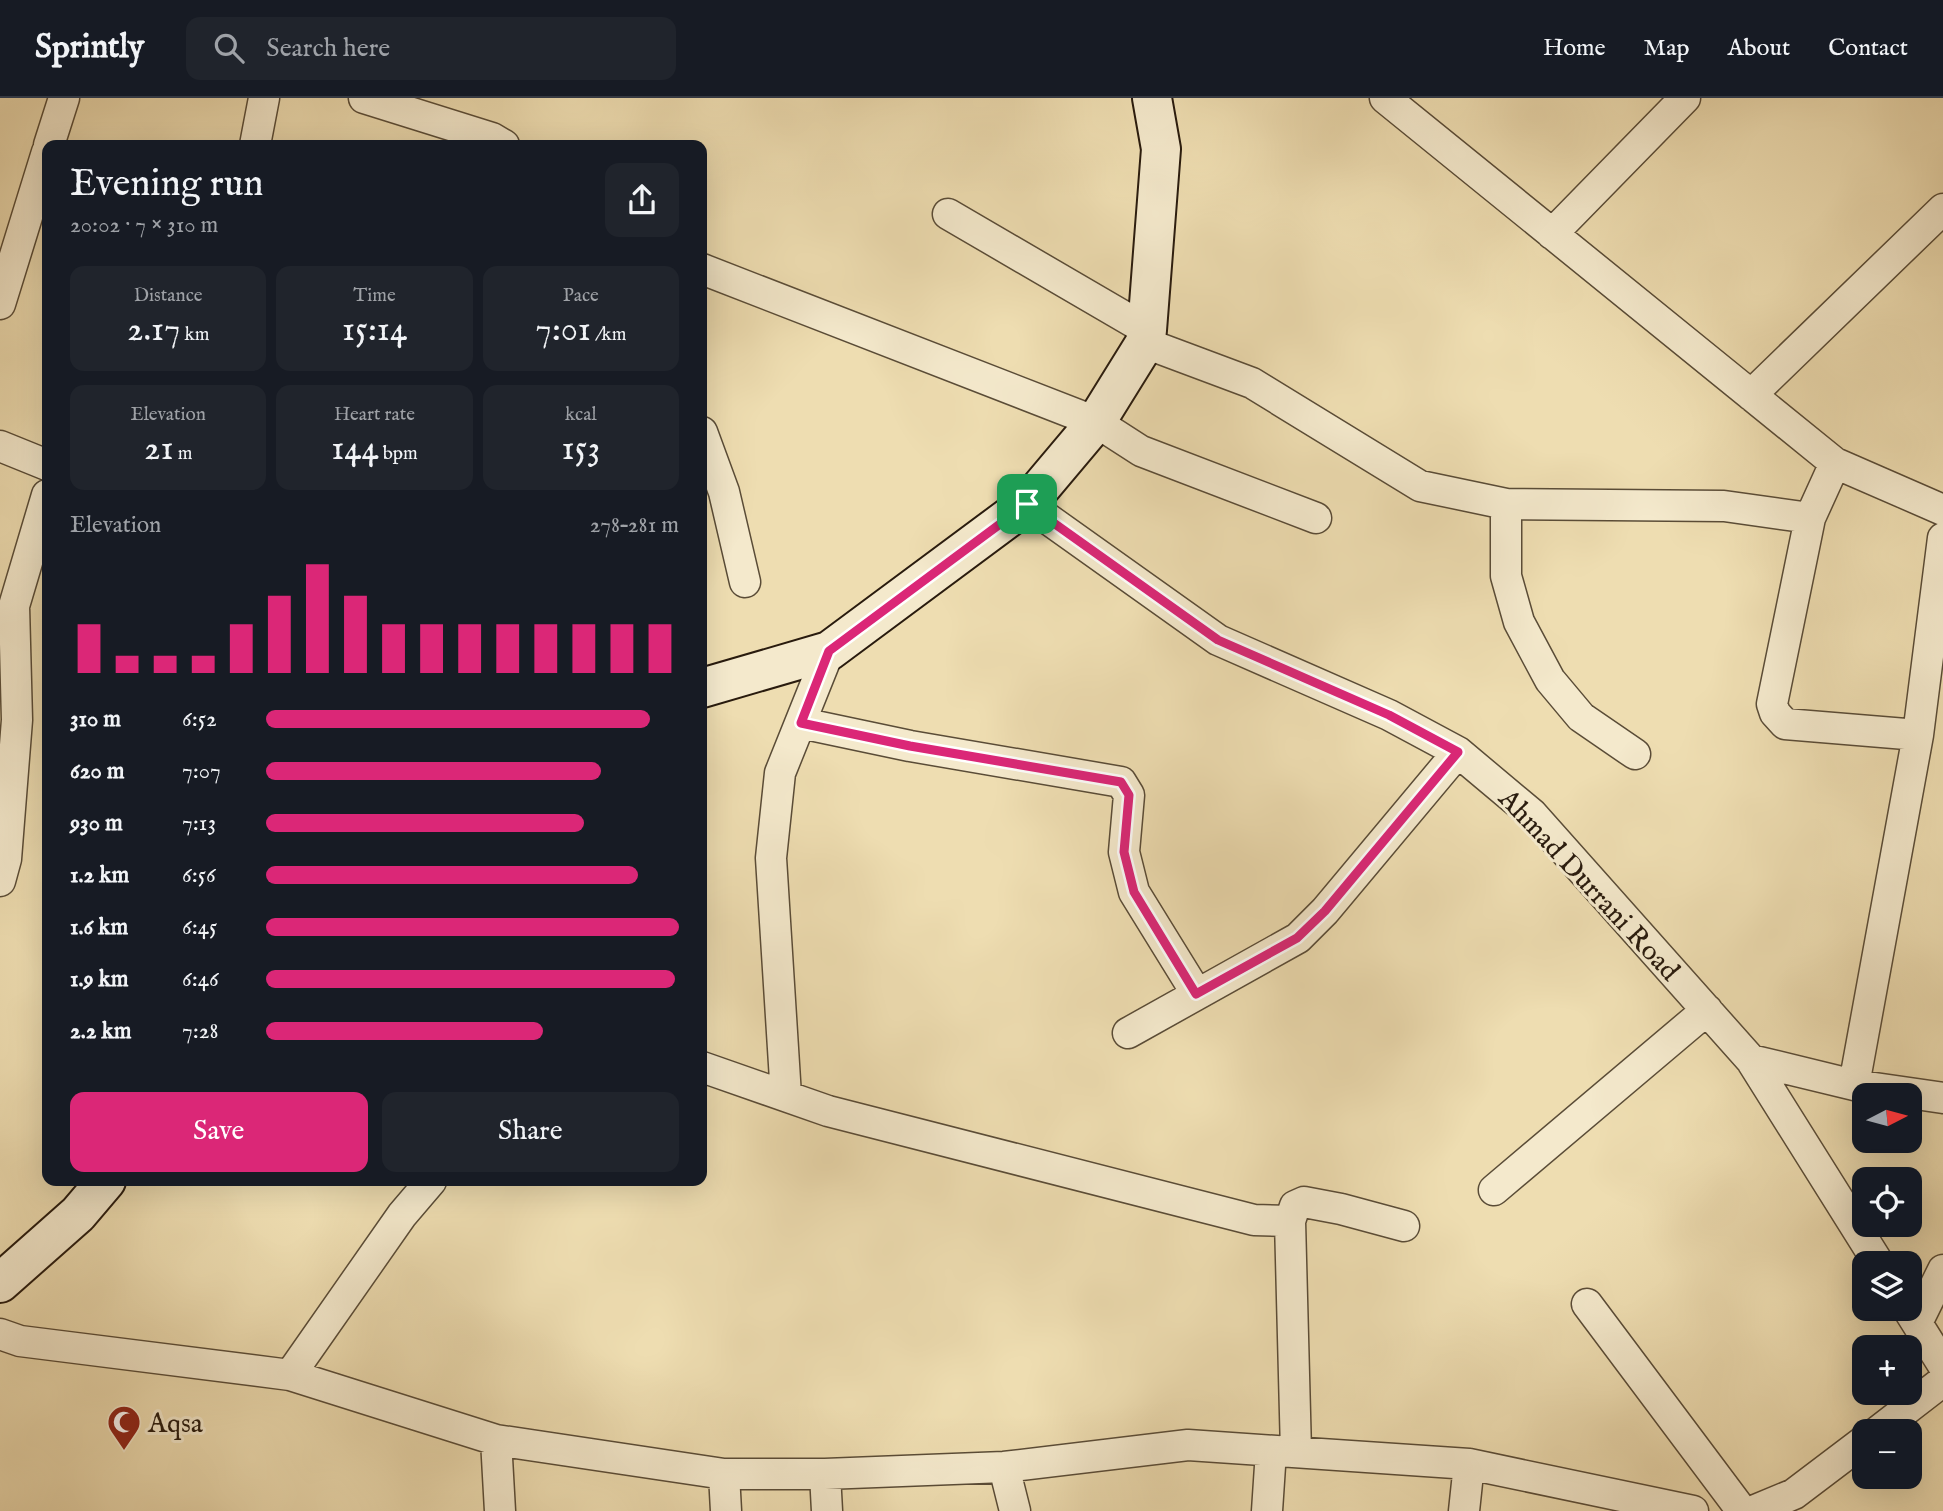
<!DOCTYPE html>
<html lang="en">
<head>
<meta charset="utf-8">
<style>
  :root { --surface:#171b24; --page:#20242c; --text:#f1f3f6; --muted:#9ea1a6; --line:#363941; --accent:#db2777 }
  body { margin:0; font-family:"IM FELL English",serif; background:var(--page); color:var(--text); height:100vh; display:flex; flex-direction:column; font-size:26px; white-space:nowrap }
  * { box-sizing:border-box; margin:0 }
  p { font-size:23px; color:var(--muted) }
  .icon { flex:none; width:38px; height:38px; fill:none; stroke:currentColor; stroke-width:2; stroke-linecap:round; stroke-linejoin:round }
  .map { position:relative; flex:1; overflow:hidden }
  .sheet { position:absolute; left:42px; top:42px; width:665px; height:1046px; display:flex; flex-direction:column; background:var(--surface); border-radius:14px; box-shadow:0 7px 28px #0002 }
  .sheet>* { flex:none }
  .needle { width:46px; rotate:84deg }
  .fabs { position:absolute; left:1852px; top:985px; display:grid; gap:14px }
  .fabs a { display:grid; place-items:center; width:70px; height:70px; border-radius:14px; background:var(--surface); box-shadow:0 7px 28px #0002; font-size:35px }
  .pin { position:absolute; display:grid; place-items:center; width:60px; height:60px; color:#fff; margin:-30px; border-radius:14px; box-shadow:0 4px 10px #0006 }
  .round { display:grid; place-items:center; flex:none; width:74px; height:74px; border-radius:14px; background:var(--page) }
  .overview { display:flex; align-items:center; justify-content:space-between; height:119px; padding:0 28px }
  h1 { font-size:38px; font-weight:600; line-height:52px }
  .metrics { display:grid; grid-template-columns:repeat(3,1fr); gap:10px; height:119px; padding:7px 28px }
  .metrics div { display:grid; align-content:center; border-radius:14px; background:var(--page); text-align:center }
  .metrics b { font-size:35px; font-weight:600 }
  .metrics small { font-size:19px; font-weight:400 }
  .metrics p { font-size:19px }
  .chart { height:196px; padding:14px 28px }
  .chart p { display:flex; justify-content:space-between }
  .chart svg { width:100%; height:126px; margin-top:7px; stroke:var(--accent); stroke-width:6 }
  .button { display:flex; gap:14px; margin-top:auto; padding:14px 28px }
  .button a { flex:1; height:80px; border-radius:14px; background:var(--accent); color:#fff; font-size:28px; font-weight:600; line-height:80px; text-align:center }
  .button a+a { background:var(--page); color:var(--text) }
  ul { padding:0 28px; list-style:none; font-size:23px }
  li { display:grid; grid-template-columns:112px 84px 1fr; align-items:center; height:52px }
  li i { height:18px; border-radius:9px; background:var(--accent) }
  header { display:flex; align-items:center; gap:42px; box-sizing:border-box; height:98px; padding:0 35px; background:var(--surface); border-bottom:2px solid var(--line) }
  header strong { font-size:33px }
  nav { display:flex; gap:38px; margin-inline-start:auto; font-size:24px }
  .search { width:490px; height:63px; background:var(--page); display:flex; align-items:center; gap:18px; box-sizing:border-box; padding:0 24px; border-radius:14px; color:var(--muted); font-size:26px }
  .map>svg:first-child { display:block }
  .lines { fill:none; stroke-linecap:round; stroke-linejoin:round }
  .street-casing { stroke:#5a4c37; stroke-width:33 }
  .secondary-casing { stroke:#291b0e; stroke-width:42 }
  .street { stroke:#f4e9cc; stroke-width:30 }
  .secondary { stroke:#f4e9cc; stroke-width:38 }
  .route-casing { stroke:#fff; stroke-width:14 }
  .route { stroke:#db2777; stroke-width:9 }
  .labels { text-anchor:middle; stroke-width:6; stroke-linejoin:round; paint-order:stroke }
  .street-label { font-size:28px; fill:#291b0e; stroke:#f4e9cc }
  .poi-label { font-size:28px; fill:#291b0e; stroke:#f4e9cc; text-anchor:start }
</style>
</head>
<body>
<header>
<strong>Sprintly</strong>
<div class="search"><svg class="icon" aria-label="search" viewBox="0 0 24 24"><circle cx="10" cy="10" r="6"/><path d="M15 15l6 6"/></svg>Search here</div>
<nav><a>Home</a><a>Map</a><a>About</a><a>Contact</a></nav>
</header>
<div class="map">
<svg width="1943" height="1413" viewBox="0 0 1943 1413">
  <rect width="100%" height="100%" fill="#eeddb1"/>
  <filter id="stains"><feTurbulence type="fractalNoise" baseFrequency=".00286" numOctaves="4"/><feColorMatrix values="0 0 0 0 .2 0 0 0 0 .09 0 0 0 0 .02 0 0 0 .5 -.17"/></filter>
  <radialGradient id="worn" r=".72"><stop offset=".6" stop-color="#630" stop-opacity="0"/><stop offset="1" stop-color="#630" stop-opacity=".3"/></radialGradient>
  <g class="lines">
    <defs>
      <path id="street" d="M364,0L492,40L504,47
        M1385,0L1835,365L1943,412
        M49,47L64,0
        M255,47L264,0
        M948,116L1147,232
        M1552,136L1685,0
        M702,171L1096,324L1141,353L1316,420
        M0,206L47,54
        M1145,245L1252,285L1420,388L1506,406L1724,408L1810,420
        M1751,297L1943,111
        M702,334L724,394L745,484
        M0,348L47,367
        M1835,365L1810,420L1772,606L1775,615L1785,626L1918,637
        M1027,406L1218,542L1389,617L1458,654L1532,716L1751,962L1854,987L1943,1000
        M1506,406V478L1519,524L1550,582L1581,619L1635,656
        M801,625L910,648L1121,684L1129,697L1124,754L1134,794L1197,896
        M0,783L6,761L17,622L14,508L47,397
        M1128,935L1298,840L1325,813L1458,654
        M1751,962L1879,1166
        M702,969L828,1013L1254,1122L1290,1123
        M1854,987L1918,637L1943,440
        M786,998L771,760L780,675L829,553
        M1494,1092L1707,912
        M1587,1206L1742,1413
        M1908,1211L1943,1267
        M1917,1225L1943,1172
        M0,1236L20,1243L290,1277L496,1342L724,1376H825L1004,1369L1188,1347L1469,1366L1693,1413
        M290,1277L402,1117L431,1083
        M1877,1334L1943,1283
        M496,1342L500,1413
        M1296,1354L1290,1123L1295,1108L1304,1104L1341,1111L1404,1128
        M1004,1369L1015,1413
        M724,1376L726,1413
        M825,1376L827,1413
        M1267,1413L1271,1353
        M1464,1413L1469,1366
        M1753,1413L1794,1396L1864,1343"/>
      <path id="secondary" d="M702,590L829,553L1027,406L1096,324L1145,245L1147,232L1161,51L1152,0
        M0,1185L78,1116L106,1083"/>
    </defs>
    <use href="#street" class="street-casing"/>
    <use href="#secondary" class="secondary-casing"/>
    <use href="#street" class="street"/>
    <use href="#secondary" class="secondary"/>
  </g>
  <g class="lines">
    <defs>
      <path id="route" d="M1027,406L1218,542L1389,617L1458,654L1325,813L1297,840L1196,896L1134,794L1124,754L1129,697L1121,684L910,648L801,625L829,553Z"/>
    </defs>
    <use href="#route" class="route-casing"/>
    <use href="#route" class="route"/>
  </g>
  <defs>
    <symbol id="mosque-pin" viewBox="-11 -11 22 30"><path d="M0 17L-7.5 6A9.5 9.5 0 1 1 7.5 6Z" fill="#8f2418" stroke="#f4e9cc"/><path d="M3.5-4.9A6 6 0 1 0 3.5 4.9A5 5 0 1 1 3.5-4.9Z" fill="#fff"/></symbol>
  </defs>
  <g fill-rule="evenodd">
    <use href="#mosque-pin" x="105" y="1305" width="38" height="52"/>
  </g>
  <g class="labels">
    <g class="street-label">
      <text transform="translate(1590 786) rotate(47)" y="10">Ahmad Durrani Road</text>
    </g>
    <g class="poi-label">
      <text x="148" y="1334">Aqsa</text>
    </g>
  </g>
  <rect width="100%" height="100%" filter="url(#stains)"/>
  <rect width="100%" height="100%" fill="url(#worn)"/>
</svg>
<div class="fabs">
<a><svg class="needle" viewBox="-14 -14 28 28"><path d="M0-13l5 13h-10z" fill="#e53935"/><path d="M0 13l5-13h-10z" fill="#9ea1a6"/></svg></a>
<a><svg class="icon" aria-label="locate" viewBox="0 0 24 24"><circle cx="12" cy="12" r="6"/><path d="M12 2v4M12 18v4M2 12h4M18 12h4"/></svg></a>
<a><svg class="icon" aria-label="layers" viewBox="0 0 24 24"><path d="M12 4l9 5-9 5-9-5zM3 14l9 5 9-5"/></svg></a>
<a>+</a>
<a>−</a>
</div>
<div class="pin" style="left:1027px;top:406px;background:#1e9e55"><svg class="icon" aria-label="arrive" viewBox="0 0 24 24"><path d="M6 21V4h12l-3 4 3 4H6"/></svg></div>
<section class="sheet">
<div class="overview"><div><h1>Evening run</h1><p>20:02 · 7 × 310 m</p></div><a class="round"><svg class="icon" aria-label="share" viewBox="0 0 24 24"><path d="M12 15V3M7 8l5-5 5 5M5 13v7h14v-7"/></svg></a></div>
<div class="metrics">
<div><p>Distance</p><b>2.17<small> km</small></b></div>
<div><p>Time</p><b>15:14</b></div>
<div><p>Pace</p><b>7:01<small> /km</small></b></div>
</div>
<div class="metrics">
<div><p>Elevation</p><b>21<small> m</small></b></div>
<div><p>Heart rate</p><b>144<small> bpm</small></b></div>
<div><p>kcal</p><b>153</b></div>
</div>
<div class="chart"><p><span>Elevation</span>278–281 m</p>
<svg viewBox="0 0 160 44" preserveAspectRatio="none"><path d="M5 44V27M15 44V38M25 44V38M35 44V38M45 44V27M55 44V17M65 44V6M75 44V17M85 44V27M95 44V27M105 44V27M115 44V27M125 44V27M135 44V27M145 44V27M155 44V27"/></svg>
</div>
<ul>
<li><b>310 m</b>6:52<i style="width:93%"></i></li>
<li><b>620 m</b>7:07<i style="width:81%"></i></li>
<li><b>930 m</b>7:13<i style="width:77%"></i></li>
<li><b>1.2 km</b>6:56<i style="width:90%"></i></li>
<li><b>1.6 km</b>6:45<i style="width:100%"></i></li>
<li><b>1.9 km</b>6:46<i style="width:99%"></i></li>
<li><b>2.2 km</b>7:28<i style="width:67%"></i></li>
</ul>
<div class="button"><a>Save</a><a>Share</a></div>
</section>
</div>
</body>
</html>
